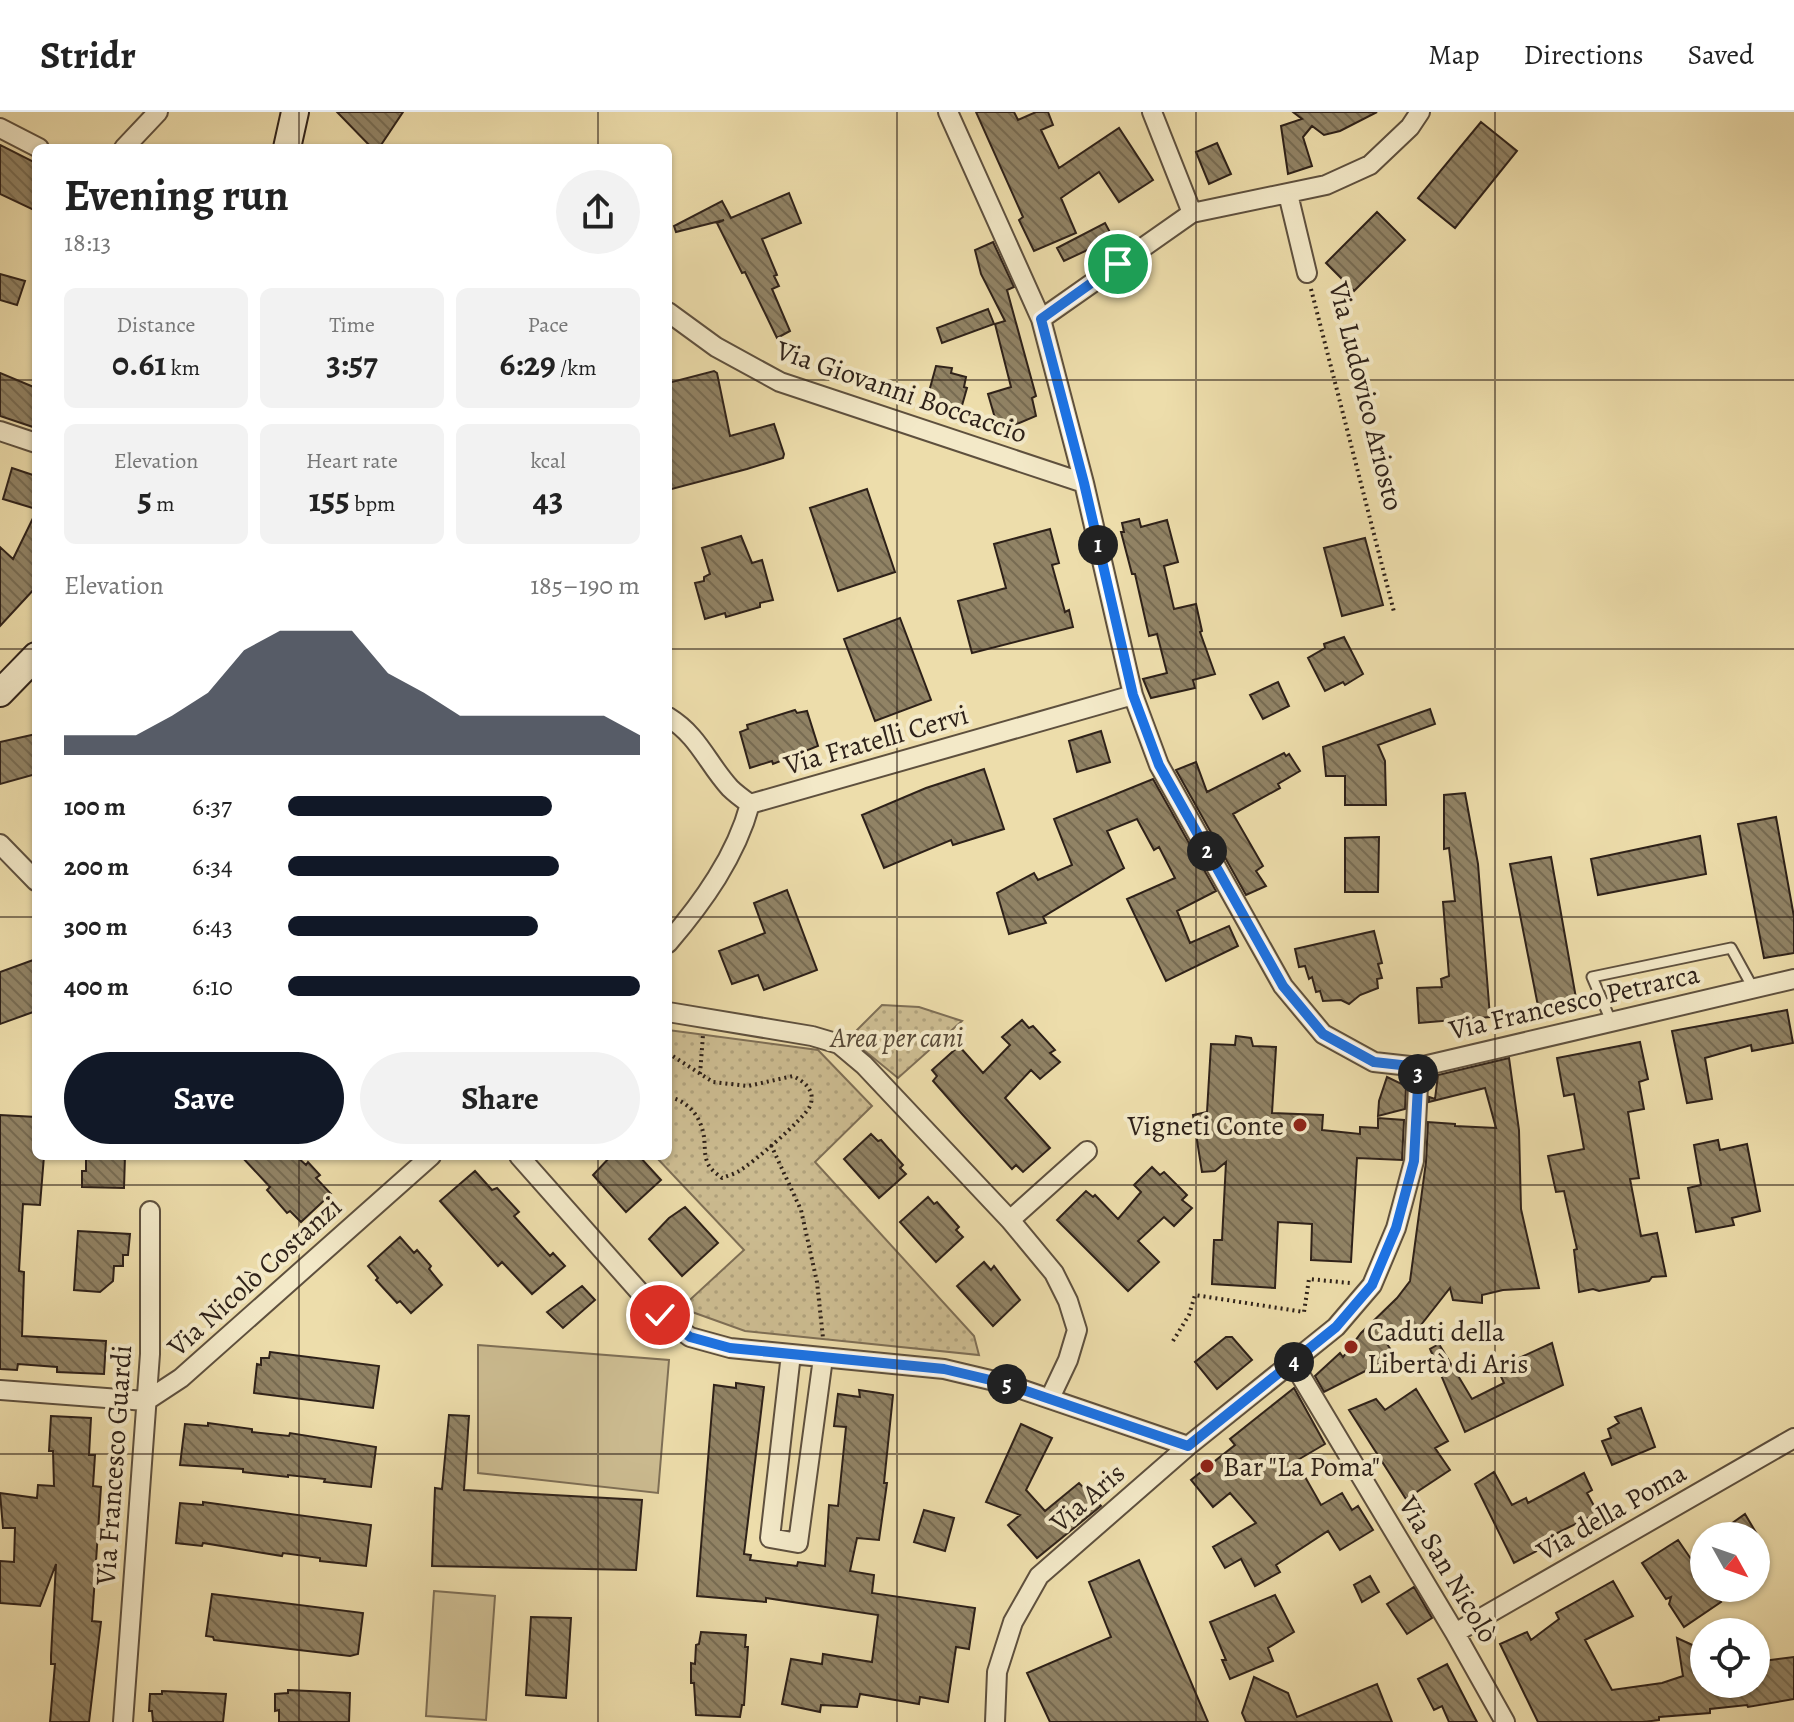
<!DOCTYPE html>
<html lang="en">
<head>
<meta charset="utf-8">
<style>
  :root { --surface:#fff; --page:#f2f2f2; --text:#222; --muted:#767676; --line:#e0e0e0; --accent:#111827 }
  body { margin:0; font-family:Alegreya,serif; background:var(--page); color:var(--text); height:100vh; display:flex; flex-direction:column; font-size:30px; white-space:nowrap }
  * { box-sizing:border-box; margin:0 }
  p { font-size:26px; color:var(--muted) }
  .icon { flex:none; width:44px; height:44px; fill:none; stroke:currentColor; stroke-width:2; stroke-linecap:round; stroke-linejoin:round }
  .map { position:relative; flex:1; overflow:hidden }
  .side { position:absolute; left:32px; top:32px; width:640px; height:1016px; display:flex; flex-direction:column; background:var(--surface); border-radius:12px; box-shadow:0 2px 6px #0004 }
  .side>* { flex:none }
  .needle { width:52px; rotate:130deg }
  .buttons { position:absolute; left:1690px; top:1410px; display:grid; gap:16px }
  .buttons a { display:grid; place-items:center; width:80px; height:80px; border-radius:50%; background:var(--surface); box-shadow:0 2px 6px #0004; font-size:40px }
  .pin { position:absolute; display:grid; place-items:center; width:68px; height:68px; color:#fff; margin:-34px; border:4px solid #fff; border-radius:50%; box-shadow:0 2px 8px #0007 }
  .km { position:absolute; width:40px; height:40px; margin:-20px; border-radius:50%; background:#222; color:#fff; font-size:22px; line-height:40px; text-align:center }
  .round { display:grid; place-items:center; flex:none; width:84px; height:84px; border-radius:42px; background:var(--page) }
  .head { display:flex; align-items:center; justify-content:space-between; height:136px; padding:0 32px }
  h1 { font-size:44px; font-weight:700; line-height:60px }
  .metrics { display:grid; grid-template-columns:repeat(3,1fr); gap:12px; height:136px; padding:8px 32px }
  .metrics div { display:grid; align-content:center; border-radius:12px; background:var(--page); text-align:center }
  .metrics b { font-size:34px; font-weight:700 }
  .metrics small { font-size:22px; font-weight:400 }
  .metrics p { font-size:22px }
  .chart { height:224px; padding:16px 32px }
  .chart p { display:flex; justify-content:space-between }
  .chart svg { width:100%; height:144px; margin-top:8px; fill:var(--accent); opacity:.7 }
  .action { display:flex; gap:16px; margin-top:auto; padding:16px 32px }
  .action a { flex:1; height:92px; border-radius:48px; background:var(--accent); color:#fff; font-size:32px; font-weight:700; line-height:92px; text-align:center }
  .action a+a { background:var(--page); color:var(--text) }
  ul { padding:0 32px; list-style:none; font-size:26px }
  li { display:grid; grid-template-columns:128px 96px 1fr; align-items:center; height:60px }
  li i { height:20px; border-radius:10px; background:var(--accent) }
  header { display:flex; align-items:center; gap:48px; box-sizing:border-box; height:112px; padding:0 40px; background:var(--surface); border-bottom:2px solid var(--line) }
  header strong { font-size:38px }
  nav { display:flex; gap:44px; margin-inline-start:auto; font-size:28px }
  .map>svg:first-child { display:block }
  .grass { fill:#cdbd92; stroke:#7e6f56; stroke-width:2 }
  .park { fill:url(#park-dots); stroke:#7e6f56; stroke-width:2 }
  .building { fill:url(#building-back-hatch); stroke:#2e2119; stroke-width:2 }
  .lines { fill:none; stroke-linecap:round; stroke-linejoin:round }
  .lane-casing { stroke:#5e503e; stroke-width:13 }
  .street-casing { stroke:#5e503e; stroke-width:22 }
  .secondary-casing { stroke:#2e2119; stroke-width:30 }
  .path { stroke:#2e2119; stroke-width:4; stroke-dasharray:2 4; stroke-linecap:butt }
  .lane { stroke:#f3e9c8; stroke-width:9 }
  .street { stroke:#f3e9c8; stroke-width:18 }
  .secondary { stroke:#f3e9c8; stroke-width:26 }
  .route-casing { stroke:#fff; stroke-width:16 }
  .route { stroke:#1a73e8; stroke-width:10 }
  .grid { fill:none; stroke:#2e2119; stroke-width:2; stroke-opacity:0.55 }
  .poi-dot { fill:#8f2418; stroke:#f3e9c8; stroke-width:3 }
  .labels { text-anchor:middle; stroke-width:8; stroke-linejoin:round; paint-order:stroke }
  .street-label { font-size:28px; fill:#2e2119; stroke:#f3e9c8 }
  .park-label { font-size:28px; font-style:italic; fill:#564837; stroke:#f3e9c8 }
  .poi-label { font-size:28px; fill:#2e2119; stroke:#f3e9c8; text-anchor:start }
</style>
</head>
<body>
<header>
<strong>Stridr</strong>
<nav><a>Map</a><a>Directions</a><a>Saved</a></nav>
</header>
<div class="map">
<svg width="1794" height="1610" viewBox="0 0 1794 1610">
  <defs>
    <pattern id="park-dots" width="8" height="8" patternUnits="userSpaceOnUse" patternTransform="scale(2)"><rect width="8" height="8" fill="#cdbd92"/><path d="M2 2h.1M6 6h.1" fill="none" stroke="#b0a27d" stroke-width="1.8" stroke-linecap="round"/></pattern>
    <pattern id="building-back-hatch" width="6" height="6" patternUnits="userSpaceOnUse" patternTransform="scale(2)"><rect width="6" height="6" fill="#918365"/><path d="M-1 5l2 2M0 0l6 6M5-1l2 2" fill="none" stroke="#776b52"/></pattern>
  </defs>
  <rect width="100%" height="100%" fill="#edddab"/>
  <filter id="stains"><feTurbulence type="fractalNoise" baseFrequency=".0025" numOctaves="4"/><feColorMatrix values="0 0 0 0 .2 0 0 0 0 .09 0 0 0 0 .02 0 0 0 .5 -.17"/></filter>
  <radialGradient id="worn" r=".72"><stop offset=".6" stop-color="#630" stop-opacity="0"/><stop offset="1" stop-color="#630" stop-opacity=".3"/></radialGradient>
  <path class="grass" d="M478,1233L669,1248L658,1381L478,1361Z
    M434,1479L495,1484L486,1608L426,1604Z"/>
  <path class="park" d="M882,893L919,895L962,909L898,966L849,926Z
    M668,918L818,938L872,994L815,1050L974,1224L979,1243L745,1219L681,1196L744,1138L655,1044H668Z"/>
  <path class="building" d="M337,0H403L379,36H372Z
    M976,0H1014L1018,8L1036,0H1048L1053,13L1041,18L1059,56L1119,16L1153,68L1119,90L1099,60L1061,86L1076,121L1034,139L1019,108L1023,105Z
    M1293,0H1377L1340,19L1324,23L1312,14L1303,25L1312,54L1288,62L1281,14L1302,7Z
    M1481,10L1517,39L1455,116L1418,86Z
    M1217,31L1231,62L1209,72L1196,40Z
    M0,33L36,51V99L0,82Z
    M789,81L801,111L762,127L777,163L774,164L779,174L772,177L790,219L777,226L745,160L742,161L717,111L724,108L676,120L674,114L722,89L731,106Z
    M1377,100L1405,128L1354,179L1326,151Z
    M1105,111L1113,126L1064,149L1057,136Z
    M993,130L1014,175L1007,178L1036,284L1032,286L1036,304L1012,314L1009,309L997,313L988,282L1011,275L995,212L1005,209L981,162L975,138Z
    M0,162L25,169L17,193L0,188Z
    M988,197L994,212L942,231L937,216Z
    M936,254L952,256L951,261L966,265L964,275L967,276L961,297L927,287Z
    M714,259L717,261L730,324L774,312L784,342L783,346L747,357L668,378V271Z
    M0,261L36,276V316L0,304Z
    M12,356L36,364V397L3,387Z
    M867,377L895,460L838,479L810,396Z
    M36,400V475L0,514V435L13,447Z
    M1139,407L1141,415L1167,408L1178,450L1164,454L1174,497L1196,492L1202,519L1200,520L1215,562L1193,568L1195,576L1151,586L1143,567L1167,561L1157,522L1149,524L1135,462H1132L1121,420H1124L1122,411Z
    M1050,417L1059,451L1052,453L1065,500L1069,498L1073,515L972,541L958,489L1006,476L994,432Z
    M741,424L752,451L762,448L773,488L760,491V495L726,505L725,501L705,507L695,471L704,469V465L710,462L702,436Z
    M1365,426L1383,493L1342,504L1324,436Z
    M900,506L931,588L875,609L844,527Z
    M1344,525L1363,562L1345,573L1343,570L1325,579L1308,546L1325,536L1324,532Z
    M1278,570L1289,594L1263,607L1250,583Z
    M1430,597L1435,612L1378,633L1385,649L1386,693H1345V664H1326L1323,635Z
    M795,598L797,601L807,599L818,634L773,652L772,649L750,656L740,620L748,617L747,613Z
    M1101,619L1110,650L1077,660L1069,629Z
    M36,622V662L0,672V630Z
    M1284,641L1286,644L1289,642L1300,659L1278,672L1280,676L1233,702L1263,754L1256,759L1266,774L1246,783L1176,658L1196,650L1207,680Z
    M984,657L1004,717L953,733L951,728L884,756L862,703L926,676Z
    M1153,667L1216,779L1177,799L1190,831L1229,814L1238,834L1166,869L1127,787L1175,766L1159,735L1154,738L1137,707L1107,719L1124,756L1043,805L1046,811L1009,822L997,781L1034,761L1038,768L1072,753L1054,707Z
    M1465,681L1478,752L1490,905L1419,911L1417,876L1442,875L1441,867L1449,864L1443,790L1455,789L1449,736L1444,737V683Z
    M1776,705L1794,805V841L1764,846L1738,712Z
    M1700,724L1706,762L1598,783L1591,747Z
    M1379,725L1378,780H1345V726Z
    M1551,745L1576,886L1538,894L1510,752Z
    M787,778L817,858L764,878L758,863L732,872L719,839L765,821L754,791Z
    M1374,819L1382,851L1378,852L1382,866L1377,867L1378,876L1360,883L1349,892L1341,888L1323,889L1320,879L1316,880L1312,865L1309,867L1305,854L1299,855L1295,837Z
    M36,847V899L0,912V860Z
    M1787,898L1793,931L1752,939L1751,933L1705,946L1712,987L1687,991L1672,919Z
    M1022,908L1029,916L1033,914L1055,938L1050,941L1060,950L1040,967L1031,958L1005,986L1050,1036L1023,1060L1016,1053L1012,1057L962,1002L933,969L937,964L932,958L959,934L983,961L1010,933L1002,925Z
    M1236,924L1251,926L1253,934L1276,935L1272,1001L1323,1003L1322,1018L1360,1022V1015L1378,1016V1006L1404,1008L1402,1048L1357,1046L1351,1150L1311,1148L1312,1112L1278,1110L1275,1176L1212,1172L1214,1128H1222L1226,1050L1215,1059L1202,1060L1193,1003L1207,1000L1211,932L1235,933Z
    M1640,930L1648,967L1639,970L1644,997L1628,1000L1639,1066L1630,1067L1641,1124L1657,1121L1666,1164L1652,1165L1649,1169L1599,1179L1593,1177L1579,1180L1574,1138L1577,1137L1564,1079L1556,1080L1548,1044L1584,1037L1574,982L1564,984L1557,946Z
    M1509,946L1519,1018L1521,1097L1539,1176L1503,1178L1482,1183V1191L1453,1188L1450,1176L1417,1218L1387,1232L1395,1244L1324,1280L1315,1264L1340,1241L1343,1245L1361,1221L1397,1186L1410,1169L1426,1050L1428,1010L1455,1012V1014L1496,1016L1485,976L1429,990V985L1435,987L1438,963Z
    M1387,965L1406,974L1405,997L1378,1004L1379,989Z
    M0,1003L36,1005V1044H44L40,1093L23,1092L19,1159L24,1160L22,1224L106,1229L104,1262L57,1260V1255L18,1252L17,1258L0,1257Z
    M871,1022L878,1029L881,1028L903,1053L900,1056L906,1062L879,1086L844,1047Z
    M1718,1028L1720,1038L1747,1032L1760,1099L1732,1106L1734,1113L1696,1120L1688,1076L1701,1073L1694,1033Z
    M86,1044H125L124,1076L82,1075V1059H86Z
    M241,1044H296L306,1053L308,1050L320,1063L316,1066L331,1082L301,1110L290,1099L287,1101L267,1078L270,1075Z
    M611,1044H639L661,1068L626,1100L593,1063Z
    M1152,1055L1160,1063L1164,1060L1187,1083L1182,1088L1192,1096L1174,1114L1164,1105L1138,1129L1159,1150L1128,1179L1057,1108L1086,1079L1093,1085L1095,1083L1118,1107L1141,1080L1134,1073Z
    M475,1059L492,1078L497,1076L519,1100L514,1104L550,1144L553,1141L565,1154L532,1182L502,1150L498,1154L440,1089Z
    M928,1085L934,1092L937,1090L959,1115L956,1118L963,1125L936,1150L900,1110Z
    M685,1095L718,1131L682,1164L649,1127L669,1106Z
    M78,1119L130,1122L128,1143H123V1154H114L113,1169L100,1180L74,1178Z
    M400,1125L414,1141L417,1138L431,1154L429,1157L442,1173L411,1201L400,1189L397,1191L376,1168L378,1166L368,1154Z
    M984,1150L991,1158L994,1154L1020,1188L993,1214L957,1174Z
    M582,1174L595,1188L563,1216L547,1200Z
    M1226,1225H1232L1252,1248L1217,1277L1195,1250Z
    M1552,1231L1563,1273L1465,1320L1430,1237L1439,1232L1472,1287L1504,1271L1497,1256Z
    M270,1240L379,1254L373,1296L254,1281L257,1252L261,1253V1246H269Z
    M736,1271L764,1275L744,1442L751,1443L750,1448L797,1454L798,1450L825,1454L829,1393L838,1394L846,1315L834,1314L838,1282L860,1285L859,1278L893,1283L884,1371H887L879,1428L857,1426L850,1459L874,1463L872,1481L975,1496L969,1537L956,1535L948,1590L920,1585L919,1592L860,1582L857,1595L821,1593L820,1600L782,1592L791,1547L822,1552L823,1542L872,1550L878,1503L766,1486V1490L697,1484L714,1273L736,1276Z
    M1294,1276L1325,1332L1296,1349L1321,1393L1342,1381L1352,1398L1358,1394L1373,1418L1340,1438L1328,1419L1276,1453L1280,1460L1255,1474L1241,1447L1225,1456L1213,1435L1256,1411L1230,1381L1213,1395L1191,1368L1235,1333L1230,1327Z
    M1416,1277L1448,1329L1435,1336L1450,1358L1406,1387L1349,1298L1376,1287L1385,1298Z
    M1641,1296L1655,1335L1612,1353L1602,1329L1611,1326L1608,1317L1619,1311L1615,1305Z
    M449,1303L469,1304L464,1378L642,1388L636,1458L432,1454L435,1376L442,1377Z
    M51,1304L91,1306L89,1343H95L93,1374L101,1375L92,1509L101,1510L89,1610H50L55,1552H51V1544L56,1452L40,1494L0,1491V1449L14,1450L15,1416H3L0,1381L37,1386L38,1373L54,1374L53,1339H49Z
    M208,1311L252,1317V1320L289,1324L290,1321L376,1335L371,1375L324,1370L325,1367L288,1363V1365L243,1360V1357L180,1353L185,1312L208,1314Z
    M1021,1312L1052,1326L1026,1378L1045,1399L1079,1371L1101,1394L1037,1446L1008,1413L1020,1403L986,1390Z
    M1494,1360L1512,1393L1526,1386L1528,1391L1584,1361L1592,1378L1587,1381L1598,1401L1547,1426L1550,1432L1514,1451L1475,1372Z
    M203,1390L371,1413L366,1454L320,1449V1446L283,1441L282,1444L203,1431L202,1434L176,1431L180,1391L203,1393Z
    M924,1398L954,1406L945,1439L914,1430Z
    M1745,1402L1758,1424H1714Z
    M1678,1428L1704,1466V1476H1711L1721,1490L1684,1515L1669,1492L1671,1485L1666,1487L1642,1451Z
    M1139,1448L1208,1610H1050L1027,1561L1111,1525L1089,1470Z
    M1370,1464L1379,1480L1362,1490L1354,1473Z
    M1613,1469L1633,1504L1585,1528L1612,1578L1662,1571L1683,1564L1677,1526L1699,1536L1704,1572H1707L1708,1576L1720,1572H1756V1550L1794,1545V1587L1748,1595L1747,1593L1710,1597V1601L1659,1605V1608L1644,1610H1538L1500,1532L1527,1520L1531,1528L1559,1507L1556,1501Z
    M1414,1475L1432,1506L1407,1522L1387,1492Z
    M212,1482L363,1501L358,1542L350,1544L214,1528L213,1525L206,1524Z
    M1275,1483L1294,1520L1268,1536L1273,1549L1230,1567L1222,1548H1226L1210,1510Z
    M531,1505L571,1506L566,1586L526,1583Z
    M701,1520L746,1523L745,1535H748L744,1593H742L740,1605L696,1603L694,1571H691V1551L695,1552L696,1533L699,1532Z
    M1447,1552L1477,1610H1449L1442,1594L1434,1598L1418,1567Z
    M1254,1565L1288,1581L1297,1605L1377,1572L1392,1610H1246L1242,1601Z
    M288,1578L350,1581L349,1610H279V1598L275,1599V1582L288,1581Z
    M162,1579L226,1582L223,1610H153L152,1599H149L150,1582H162Z"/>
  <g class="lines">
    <defs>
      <path id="lane" d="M1611,909L1592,865L1731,836L1753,876"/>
      <path id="street" d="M948,0L1041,207L1084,371L1133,583L1159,653L1283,874L1323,922L1374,950L1419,955L1794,867
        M1152,0L1192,101
        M0,16L39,36
        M124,36L158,0
        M1288,82L1307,161
        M668,200L716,235L780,270L1084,371
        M1041,207L1192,101L1326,73L1370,53L1410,15L1420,0
        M0,319L36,331
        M668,605C699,624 707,651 730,676C736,682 743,687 750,692L1133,583
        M0,732L36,769
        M668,831C703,790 736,744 750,692
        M668,900L812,924L839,932L864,953L1010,1108L1054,1161L1068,1189L1077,1218L1068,1248L1050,1286
        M519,1044L660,1203L690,1225L730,1236L944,1257L1003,1271L1188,1334
        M1010,1108L1087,1039
        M791,1242L770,1426L798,1431L823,1246
        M1293,1251L1455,1521L1505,1610
        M0,1278L146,1289L181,1266L431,1044
        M1455,1521L1794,1326
        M123,1610L150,1242V1099
        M995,1610L997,1560L1013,1510L1039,1464L1188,1334L1336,1215L1372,1173L1396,1116L1414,1049L1419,955"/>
      <path id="secondary" d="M287,36L295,0
        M0,581L36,544"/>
    </defs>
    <use href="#lane" class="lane-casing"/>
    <use href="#street" class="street-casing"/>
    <use href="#secondary" class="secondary-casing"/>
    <path class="path" d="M1311,177L1394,500
      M668,941L713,970L748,974L793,964C805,970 816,979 810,994C805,1006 752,1052 739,1059C734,1062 727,1064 722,1066C717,1062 711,1058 708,1052C703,1041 706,1031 703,1020C699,1002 686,988 668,985
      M700,962L703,923
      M771,1033L801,1098L817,1170L823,1226
      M1173,1229L1189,1203L1195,1183L1304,1200L1309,1167L1350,1171"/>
    <use href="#lane" class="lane"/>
    <use href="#street" class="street"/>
    <use href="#secondary" class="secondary"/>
  </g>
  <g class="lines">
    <defs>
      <path id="route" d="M660,1203L690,1225L730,1236L944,1257L1003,1271L1188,1334L1336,1215L1372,1173L1396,1116L1414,1049L1419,955L1374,950L1323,922L1283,874L1159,653L1133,583L1084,371L1041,207L1118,152"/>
    </defs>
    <use href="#route" class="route-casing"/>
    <use href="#route" class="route"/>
  </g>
  <path class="grid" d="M299,0V36M598,0V36M897,0V1610M1196,0V1610M1495,0V1610M0,268H36M668,268H1794M0,537H36M668,537H1794M0,805H36M668,805H1794M299,1044V1610M598,1044V1610M0,1073H1794M0,1342H1794"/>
  <g class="poi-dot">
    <circle cx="1300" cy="1013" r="8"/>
    <circle cx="1351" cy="1235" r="8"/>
    <circle cx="1207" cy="1354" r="8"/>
  </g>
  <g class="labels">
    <g class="street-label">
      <text transform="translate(902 279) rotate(19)" y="10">Via Giovanni Boccaccio</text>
      <text transform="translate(1367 284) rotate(76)" y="10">Via Ludovico Ariosto</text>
      <text transform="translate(876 627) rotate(-16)" y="10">Via Fratelli Cervi</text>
      <text transform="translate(1574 889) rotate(-13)" y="10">Via Francesco Petrarca</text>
      <text transform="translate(254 1164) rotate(-42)" y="10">Via Nicolò Costanzi</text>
      <text transform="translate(113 1353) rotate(-86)" y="10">Via Francesco Guardi</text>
      <text transform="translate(1087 1385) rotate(-41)" y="10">Via Aris</text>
      <text transform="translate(1611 1399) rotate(-30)" y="10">Via della Poma</text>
      <text transform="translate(1449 1457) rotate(59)" y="10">Via San Nicolò</text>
    </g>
    <g class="park-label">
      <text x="897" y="935">Area per cani</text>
    </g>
    <g class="poi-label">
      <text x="1284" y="1023" text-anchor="end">Vigneti Conte</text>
      <text x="1367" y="1229">Caduti della<tspan x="1367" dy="32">Libertà di Aris</tspan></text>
      <text x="1223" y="1364">Bar "La Poma"</text>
    </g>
  </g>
  <rect width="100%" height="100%" filter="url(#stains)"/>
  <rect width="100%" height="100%" fill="url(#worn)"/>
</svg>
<div class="buttons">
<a><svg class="needle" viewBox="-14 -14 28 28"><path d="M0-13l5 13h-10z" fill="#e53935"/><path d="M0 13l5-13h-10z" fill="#767676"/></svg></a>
<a><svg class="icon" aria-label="locate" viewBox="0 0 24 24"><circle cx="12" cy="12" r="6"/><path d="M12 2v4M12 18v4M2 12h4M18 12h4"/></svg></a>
</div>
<div class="pin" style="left:1118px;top:152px;background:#1e9e55"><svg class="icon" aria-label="arrive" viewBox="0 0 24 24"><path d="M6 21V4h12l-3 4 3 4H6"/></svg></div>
<div class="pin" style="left:660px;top:1203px;background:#d93025"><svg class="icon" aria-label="check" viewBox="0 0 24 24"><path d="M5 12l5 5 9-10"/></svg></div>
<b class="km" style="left:1098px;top:433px">1</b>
<b class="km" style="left:1207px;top:739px">2</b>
<b class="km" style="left:1418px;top:962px">3</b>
<b class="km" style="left:1294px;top:1250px">4</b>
<b class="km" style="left:1007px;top:1272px">5</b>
<section class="side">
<div class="head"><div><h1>Evening run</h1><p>18:13</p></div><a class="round"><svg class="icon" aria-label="share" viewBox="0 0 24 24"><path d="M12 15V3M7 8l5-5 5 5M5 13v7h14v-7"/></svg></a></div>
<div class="metrics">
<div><p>Distance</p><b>0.61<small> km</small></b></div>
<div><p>Time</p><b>3:57</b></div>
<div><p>Pace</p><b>6:29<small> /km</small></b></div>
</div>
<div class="metrics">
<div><p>Elevation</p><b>5<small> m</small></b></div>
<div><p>Heart rate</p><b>155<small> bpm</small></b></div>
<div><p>kcal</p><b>43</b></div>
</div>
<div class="chart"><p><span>Elevation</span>185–190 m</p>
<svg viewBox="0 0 160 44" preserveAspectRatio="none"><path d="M0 44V38L10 38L20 38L30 32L40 25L50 12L60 6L70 6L80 6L90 19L100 25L110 32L120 32L130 32L140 32L150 32L160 38V44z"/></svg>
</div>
<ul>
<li><b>100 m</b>6:37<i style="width:75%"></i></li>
<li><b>200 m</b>6:34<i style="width:77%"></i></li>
<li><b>300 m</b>6:43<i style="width:71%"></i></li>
<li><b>400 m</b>6:10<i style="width:100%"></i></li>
</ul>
<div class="action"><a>Save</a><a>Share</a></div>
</section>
</div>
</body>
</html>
